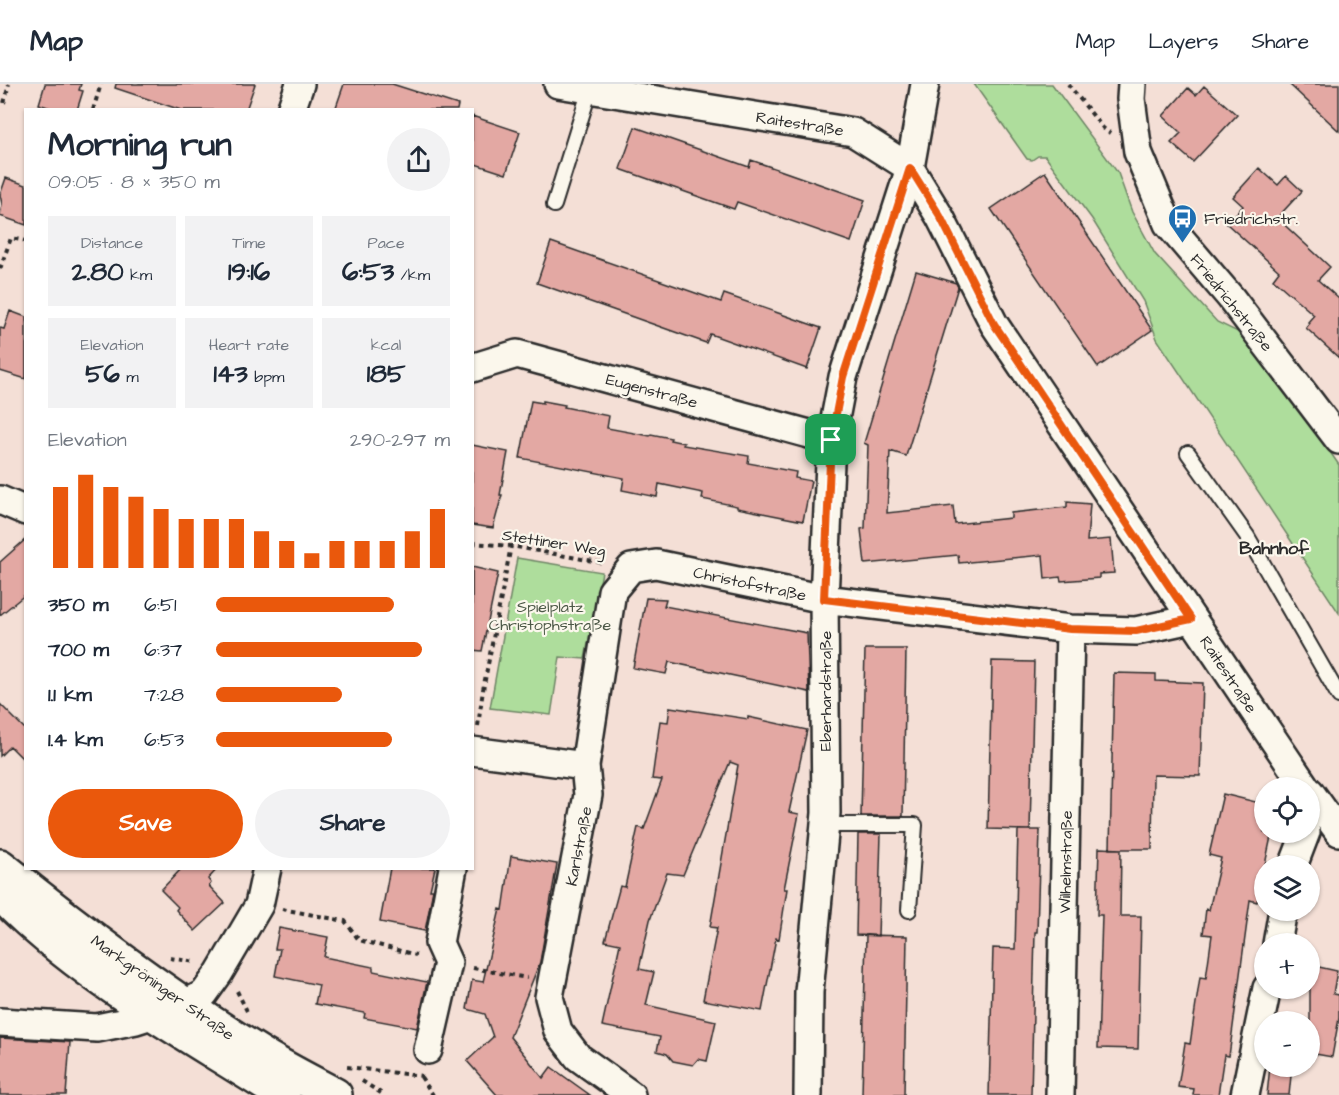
<!DOCTYPE html>
<html lang="en">
<head>
<meta charset="utf-8">
<style>
  :root { --surface:#fff; --page:#f2f2f3; --text:#1f2937; --muted:#747a83; --line:#e0e1e3; --accent:#ea580c }
  body { margin:0; font-family:"Architects Daughter",sans-serif; background:var(--page); color:var(--text); height:100vh; display:flex; flex-direction:column; font-size:22px; white-space:nowrap }
  * { box-sizing:border-box; margin:0 }
  p { font-size:20px; color:var(--muted) }
  .icon { flex:none; width:33px; height:33px; fill:none; stroke:currentColor; stroke-width:2; stroke-linecap:round; stroke-linejoin:round }
  .map { position:relative; flex:1; overflow:hidden }
  .panel { position:absolute; left:24px; top:24px; width:450px; height:762px; display:flex; flex-direction:column; background:var(--surface); border-radius:0px; box-shadow:0 2px 4px #0004 }
  .panel>* { flex:none }
  .buttons { position:absolute; left:1254px; top:693px; display:grid; gap:12px }
  .buttons a { display:grid; place-items:center; width:66px; height:66px; border-radius:50%; background:var(--surface); box-shadow:0 2px 4px #0004; font-size:30px }
  .pin { position:absolute; display:grid; place-items:center; width:51px; height:51px; color:#fff; margin:-26px; border-radius:12px; box-shadow:0 3px 9px #0006 }
  .round { display:grid; place-items:center; flex:none; width:63px; height:63px; border-radius:32px; background:var(--page) }
  .overview { display:flex; align-items:center; justify-content:space-between; height:102px; padding:0 24px }
  h1 { font-size:33px; font-weight:800; line-height:45px }
  .stats { display:grid; grid-template-columns:repeat(3,1fr); gap:9px; height:102px; padding:6px 24px }
  .stats div { display:grid; align-content:center; border-radius:0px; background:var(--page); text-align:center }
  .stats b { font-size:26px; font-weight:800 }
  .stats small { font-size:16px; font-weight:400 }
  .stats p { font-size:16px }
  .chart { height:168px; padding:12px 24px }
  .chart p { display:flex; justify-content:space-between }
  .chart svg { width:100%; height:108px; margin-top:6px; stroke:var(--accent); stroke-width:6 }
  .action { display:flex; gap:12px; margin-top:auto; padding:12px 24px }
  .action a { flex:1; height:69px; border-radius:36px; background:var(--accent); color:#fff; font-size:24px; font-weight:800; line-height:69px; text-align:center }
  .action a+a { background:var(--page); color:var(--text) }
  ul { padding:0 24px; list-style:none; font-size:20px }
  li { display:grid; grid-template-columns:96px 72px 1fr; align-items:center; height:45px }
  li i { height:15px; border-radius:8px; background:var(--accent) }
  header { display:flex; align-items:center; gap:36px; box-sizing:border-box; height:84px; padding:0 30px; background:var(--surface); border-bottom:2px solid var(--line) }
  header strong { font-size:28px }
  nav { display:flex; gap:33px; margin-inline-start:auto; font-size:21px }
  .map>svg:first-child { display:block }
  .green { fill:#aedd9c; stroke:#6c8464; stroke-width:1.5 }
  .building { fill:#e3a8a3; stroke:#2b2b2b; stroke-width:1.5 }
  .lines { fill:none; stroke-linecap:round; stroke-linejoin:round }
  .service-casing { stroke:#2b2b2b; stroke-width:18 }
  .minor-casing { stroke:#2b2b2b; stroke-width:32 }
  .tertiary-casing { stroke:#2b2b2b; stroke-width:38 }
  .path { stroke:#2b2b2b; stroke-width:4; stroke-dasharray:4.5 4.5; stroke-linecap:butt }
  .service { stroke:#fbf7ec; stroke-width:14 }
  .minor { stroke:#fbf7ec; stroke-width:27 }
  .tertiary { stroke:#fbf7ec; stroke-width:33 }
  .route-casing { stroke:#fff; stroke-width:12 }
  .route { stroke:#ea580c; stroke-width:8 }
  .labels { text-anchor:middle; stroke-width:4.5; stroke-linejoin:round; paint-order:stroke }
  .street-label { font-size:16px; fill:#2b2b2b; stroke:#fbf7ec }
  .poi-label { font-size:16px; fill:#2b2b2b; stroke:#fbf7ec; text-anchor:start }
  .park-label { font-size:16px; fill:#4c5847; stroke:#fbf7ec }
  .neighbourhood-label { font-size:18px; font-weight:bold; fill:#2b2b2b; stroke:#fbf7ec }
</style>
</head>
<body>
<header>
<strong>Map</strong>
<nav><a>Map</a><a>Layers</a><a>Share</a></nav>
</header>
<div class="map">
<svg width="1339" height="1011" viewBox="0 0 1339 1011">
  <rect width="100%" height="100%" fill="#f4dfd6"/>
  <filter id="ink" filterUnits="userSpaceOnUse"><feTurbulence type="fractalNoise" baseFrequency=".0167" numOctaves="2"/><feDisplacementMap in="SourceGraphic" scale="12" xChannelSelector="R" yChannelSelector="G"/><feConvolveMatrix kernelMatrix="1 2 1 2 8 2 1 2 1" color-interpolation-filters="sRGB"/></filter>
  <g filter="url(#ink)">
    <path class="green" d="M974,0H1052L1118,89L1132,128L1155,170L1217,238L1240,249L1291,312L1339,381V529L1157,255L1143,217L1092,135L1045,72H1038L1032,76L1027,75Z
      M517,474L602,488L585,575L560,573L551,631L490,624Z"/>
    <path class="building" d="M45,0H81L79,6L83,7L77,26H56L39,20Z
      M116,0H255L246,26H181L115,4Z
      M344,0H392L458,21L457,26H335Z
      M1289,0H1339V47Z
      M1204,2L1237,31L1193,78L1171,59L1181,49L1163,32L1188,4L1196,11Z
      M472,32L520,48L506,90L472,79Z
      M635,43L749,83L751,76L865,116L851,158L737,118L734,125L620,85Z
      M1259,84L1278,101L1286,92L1302,107L1277,134L1330,183L1318,196L1339,215V274L1306,244L1310,239L1308,238L1314,231L1273,195L1279,187L1227,140L1243,122L1233,113Z
      M1045,88L1152,246L1098,283L991,125Z
      M6,94L26,101V141L0,132L2,120L0,111Z
      M551,158L721,218L724,210L821,244L807,285L710,250L706,259L537,199Z
      M916,187L956,199L958,203L906,372L890,367L887,429L953,422L955,440L1011,434V429L1067,423V418L1090,420L1087,457L1111,455L1114,489L1099,490V494L1061,497L1060,493L1045,495L1043,471L959,479L958,471L865,480L861,445L865,444L868,361L864,359Z
      M10,227L26,233V295L0,287V244L4,245Z
      M531,317L543,319V317L565,321L564,323L609,332L607,344L650,352L651,350L671,354L670,356L684,359L683,361L749,372L748,379L796,388L795,394L811,397L803,437L737,424V422L702,415L703,409L659,400L657,413L622,406L624,394L520,374Z
      M472,361L508,368L500,411H502L493,444L472,441Z
      M26,455V510L0,531V478Z
      M472,483L498,489L482,567L472,566Z
      M646,514L666,515L664,522L807,549L809,608L669,578L666,590L633,584Z
      M865,565H906L903,732H861Z
      M992,577L1034,578L1030,746L988,745Z
      M1114,589L1156,590V597L1203,599L1200,692L1153,691L1152,765H1110Z
      M0,620L26,646V678L10,662L0,672Z
      M670,623L748,635V633L807,646L789,728L799,730L784,805H787L779,855L776,854L762,927L703,916L717,844L710,843L738,681L730,678L683,791L667,789L650,836L639,885L654,888L646,921L716,937L707,977L698,975L693,981L673,977L667,970L657,967L660,953L602,942L620,860L605,857L620,802L625,803L638,743L644,745L662,696L652,695L660,637L668,638Z
      M1223,710L1264,720V748H1272L1257,818L1250,816L1229,972L1224,971L1218,1011H1193L1194,1005L1178,1003L1185,959L1190,960L1200,893L1206,894L1212,851L1203,850L1206,825L1209,826L1221,774L1209,771Z
      M1018,746H1040L1037,848H1035L1031,1011H989L993,864L1015,865Z
      M858,750H881L878,852L856,851Z
      M1099,764L1121,765L1120,832H1141L1138,965L1098,964L1102,831H1097Z
      M511,772L557,780L540,878L510,953L543,994L551,983L590,1011H497L467,977L493,953L485,930L467,925L472,896L483,898L500,825L503,826Z
      M182,784H218L208,795L211,799L209,802L225,819L195,847L176,826L178,823L161,806Z
      M390,784H435L430,806H433L425,847L380,838Z
      M279,844L328,853L324,873L373,883V887L427,898L417,944L364,934L365,929L315,920L319,901L275,892L280,865H275Z
      M866,851L907,852L904,1011H862Z
      M1310,881L1337,887L1333,910L1339,911V934L1332,973L1310,969Z
      M0,954L70,958L66,1011H0Z
      M1270,982H1292L1289,1011H1267Z"/>
    <g class="lines">
      <defs>
        <path id="service" d="M554,121L590,5
          M1188,369L1247,452L1339,612
          M825,741H915L909,826"/>
        <path id="minor" d="M558,0L853,48L910,84L940,133L994,240L1306,704
          M1132,0L1131,15L1138,68L1168,140L1231,214L1339,356
          M291,26L300,0
          M472,284L517,270L831,356
          M0,416L26,427
          M472,667L585,682
          M1310,708L1339,748
          M1293,782L1306,748
          M1277,860L1283,826
          M0,938L97,944L136,936L183,921L204,910L219,889L259,821L267,784
          M428,966L448,879L439,859L453,784
          M631,1011L578,973L558,947L549,913L588,711L585,682L612,507L631,484L656,480L824,515L1070,545L1136,547L1191,535
          M808,1011L809,908L826,729L824,515L831,356L843,293L910,84L925,0
          M1060,1011L1070,545
          M1245,1011L1267,904"/>
        <path id="tertiary" d="M0,782C83,849 168,913 259,969C283,984 309,997 335,1011
          M0,809C80,893 187,949 283,1011"/>
      </defs>
      <use href="#service" class="service-casing"/>
      <use href="#minor" class="minor-casing"/>
      <use href="#tertiary" class="tertiary-casing"/>
      <path class="path" d="M1068,0L1103,44L1110,49
        M4,19L9,0
        M93,26L101,0
        M0,185L11,154L26,157
        M472,459L511,462L604,479
        M478,642L483,606L511,462
        M282,825L345,837L359,856L416,871
        M170,874L195,878
        M473,884L527,894
        M237,907L247,927
        M347,983L422,992
        M421,993L433,1011
        M362,997L384,1011"/>
      <use href="#service" class="service"/>
      <use href="#minor" class="minor"/>
      <use href="#tertiary" class="tertiary"/>
    </g>
  </g>
  <g class="lines" filter="url(#ink)">
    <defs>
      <path id="route" d="M910,84L940,132L994,240L1191,535L1136,547L1070,545L824,515L831,356L843,293Z"/>
    </defs>
    <use href="#route" class="route-casing"/>
    <use href="#route" class="route"/>
  </g>
  <defs>
    <symbol id="bus-pin" viewBox="-11 -11 22 30"><path d="M0 17L-7.5 6A9.5 9.5 0 1 1 7.5 6Z" fill="#1f6fb2" stroke="#fbf7ec"/><path d="M-5-6H5V4H4V6H2V4H-2V6H-4V4H-5ZM-3.5-4V0h7V-4ZM-3.5 1.2v1.5H-2V1.2ZM2 1.2v1.5H3.5V1.2Z" fill="#fff"/></symbol>
  </defs>
  <g fill-rule="evenodd">
    <use href="#bus-pin" x="1166" y="118" width="33" height="45"/>
  </g>
  <g class="labels">
    <g class="street-label">
      <text transform="translate(800 39) rotate(9)" y="6">Raitestraße</text>
      <text transform="translate(1232 218) rotate(51)" y="6">Friedrichstraße</text>
      <text transform="translate(652 306) rotate(15)" y="6">Eugenstraße</text>
      <text transform="translate(554 458) rotate(9)" y="6">Stettiner Weg</text>
      <text transform="translate(750 499) rotate(12)" y="6">Christofstraße</text>
      <text transform="translate(1229 590) rotate(56)" y="6">Raitestraße</text>
      <text transform="translate(825 607) rotate(-90)" y="6">Eberhardstraße</text>
      <text transform="translate(578 762) rotate(-79)" y="6">Karlstraße</text>
      <text transform="translate(1065 778) rotate(-89)" y="6">Wilhelmstraße</text>
      <text transform="translate(163 903) rotate(35)" y="6">Markgröninger Straße</text>
    </g>
    <g class="poi-label">
      <text x="1204" y="140">Friedrichstr.</text>
    </g>
    <g class="park-label">
      <text x="550" y="528">Spielplatz<tspan x="550" dy="18">Christophstraße</tspan></text>
    </g>
    <g class="neighbourhood-label">
      <text x="1274" y="470">Bahnhof</text>
    </g>
  </g>
</svg>
<div class="buttons">
<a><svg class="icon" aria-label="locate" viewBox="0 0 24 24"><circle cx="12" cy="12" r="6"/><path d="M12 2v4M12 18v4M2 12h4M18 12h4"/></svg></a>
<a><svg class="icon" aria-label="layers" viewBox="0 0 24 24"><path d="M12 4l9 5-9 5-9-5zM3 14l9 5 9-5"/></svg></a>
<a>+</a>
<a>−</a>
</div>
<div class="pin" style="left:831px;top:356px;background:#1e9e55"><svg class="icon" aria-label="arrive" viewBox="0 0 24 24"><path d="M6 21V4h12l-3 4 3 4H6"/></svg></div>
<section class="panel">
<div class="overview"><div><h1>Morning run</h1><p>09:05 · 8 × 350 m</p></div><a class="round"><svg class="icon" aria-label="share" viewBox="0 0 24 24"><path d="M12 15V3M7 8l5-5 5 5M5 13v7h14v-7"/></svg></a></div>
<div class="stats">
<div><p>Distance</p><b>2.80<small> km</small></b></div>
<div><p>Time</p><b>19:16</b></div>
<div><p>Pace</p><b>6:53<small> /km</small></b></div>
</div>
<div class="stats">
<div><p>Elevation</p><b>56<small> m</small></b></div>
<div><p>Heart rate</p><b>143<small> bpm</small></b></div>
<div><p>kcal</p><b>185</b></div>
</div>
<div class="chart"><p><span>Elevation</span>290–297 m</p>
<svg viewBox="0 0 160 44" preserveAspectRatio="none"><path d="M5 44V11M15 44V6M25 44V11M35 44V15M45 44V20M55 44V24M65 44V24M75 44V24M85 44V29M95 44V33M105 44V38M115 44V33M125 44V33M135 44V33M145 44V29M155 44V20"/></svg>
</div>
<ul>
<li><b>350 m</b>6:51<i style="width:76%"></i></li>
<li><b>700 m</b>6:37<i style="width:88%"></i></li>
<li><b>1.1 km</b>7:28<i style="width:54%"></i></li>
<li><b>1.4 km</b>6:53<i style="width:75%"></i></li>
</ul>
<div class="action"><a>Save</a><a>Share</a></div>
</section>
</div>
</body>
</html>
